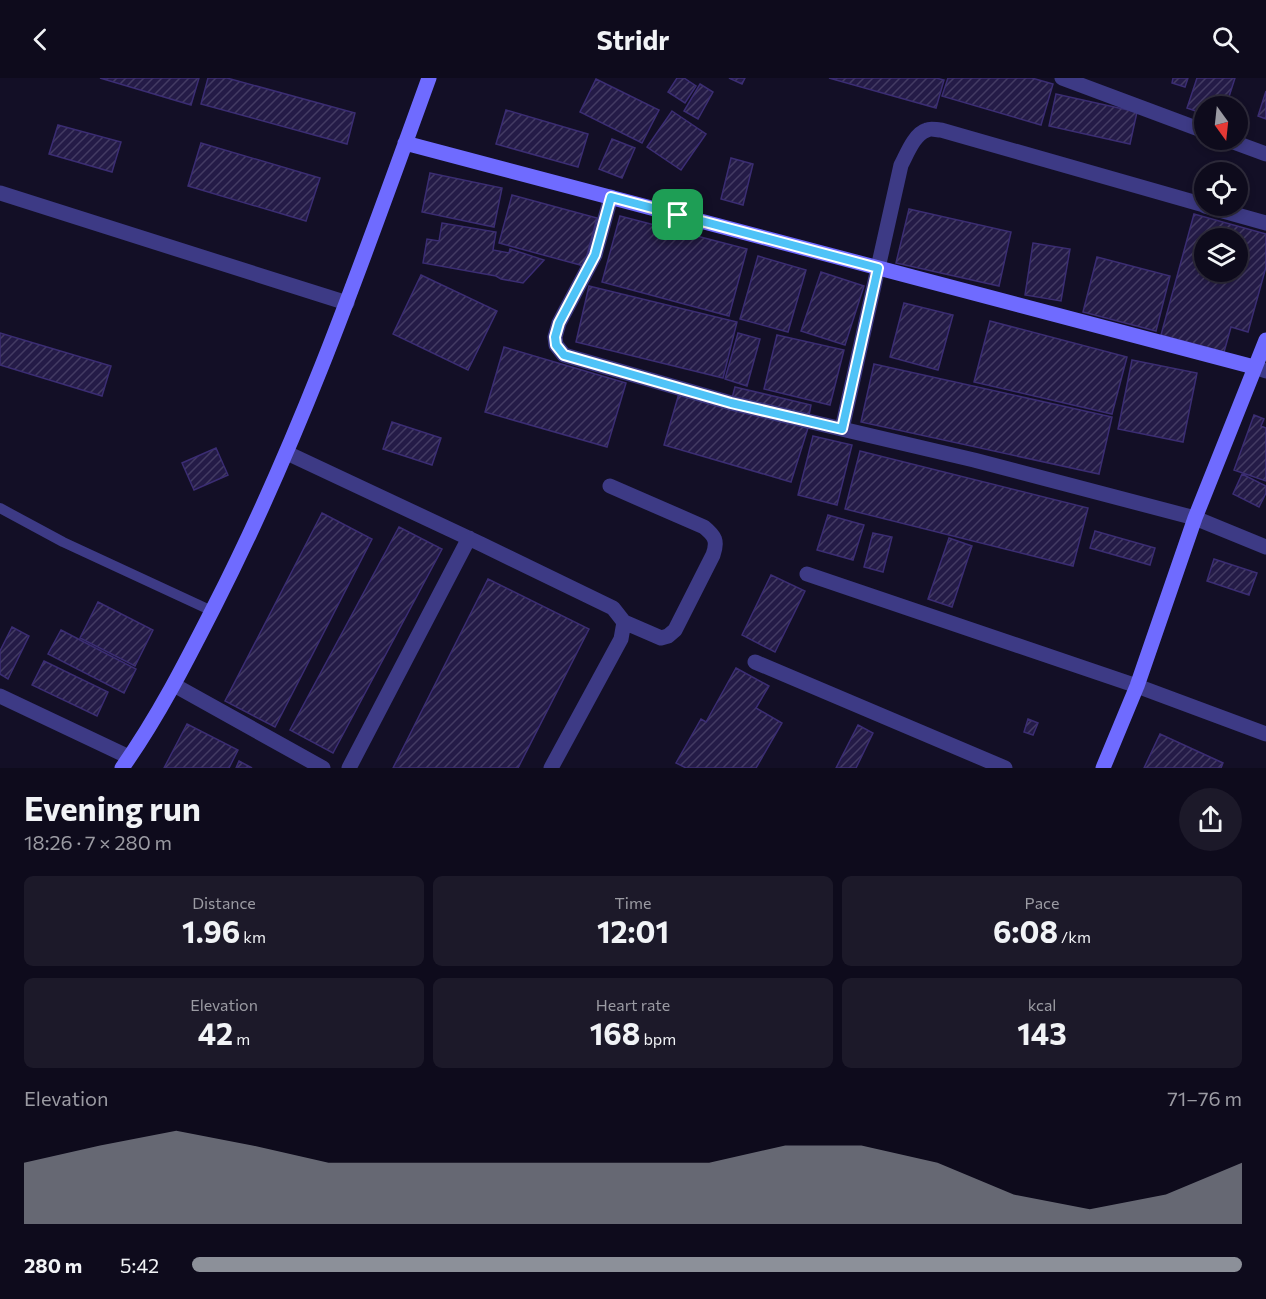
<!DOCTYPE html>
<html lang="en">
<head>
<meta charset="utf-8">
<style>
  :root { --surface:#0e0b1c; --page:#1c1929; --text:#f1f3f6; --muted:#9b9ba3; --line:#2e2b3b; --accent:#8c9099 }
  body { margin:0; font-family:Commissioner,sans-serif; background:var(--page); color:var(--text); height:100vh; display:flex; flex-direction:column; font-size:22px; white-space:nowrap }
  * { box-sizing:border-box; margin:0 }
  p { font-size:20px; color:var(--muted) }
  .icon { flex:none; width:33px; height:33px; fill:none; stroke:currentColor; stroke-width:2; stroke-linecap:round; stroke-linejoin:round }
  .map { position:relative; height:690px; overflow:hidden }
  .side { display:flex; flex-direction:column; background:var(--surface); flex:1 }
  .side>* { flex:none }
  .needle { width:39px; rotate:165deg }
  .buttons { position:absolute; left:1194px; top:18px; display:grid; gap:12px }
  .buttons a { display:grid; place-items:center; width:54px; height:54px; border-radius:50%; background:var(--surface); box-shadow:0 3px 9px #0003,0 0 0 2px var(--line); font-size:30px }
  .pin { position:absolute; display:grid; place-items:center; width:51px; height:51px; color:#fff; margin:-26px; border-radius:12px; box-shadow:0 3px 9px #0006 }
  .round { display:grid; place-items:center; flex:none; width:63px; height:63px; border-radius:32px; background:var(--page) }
  .summary { display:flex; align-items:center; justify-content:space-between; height:102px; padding:0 24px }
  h1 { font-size:33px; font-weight:700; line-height:45px }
  .stats { display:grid; grid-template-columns:repeat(3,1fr); gap:9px; height:102px; padding:6px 24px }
  .stats div { display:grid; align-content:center; border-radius:9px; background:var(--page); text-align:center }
  .stats b { font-size:30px; font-weight:700 }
  .stats small { font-size:16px; font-weight:400 }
  .stats p { font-size:16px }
  .chart { height:168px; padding:12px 24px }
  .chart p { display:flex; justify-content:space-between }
  .chart svg { width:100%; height:108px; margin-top:6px; fill:var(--accent); opacity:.7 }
  ul { padding:0 24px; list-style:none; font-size:20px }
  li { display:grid; grid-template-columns:96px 72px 1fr; align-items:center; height:45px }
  li i { height:15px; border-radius:8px; background:var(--accent) }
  header { display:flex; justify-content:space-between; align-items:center; height:78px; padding:0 24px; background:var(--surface); font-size:27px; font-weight:700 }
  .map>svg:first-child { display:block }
  .building { fill:url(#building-hatch); stroke:#3b2d73; stroke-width:1.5; fill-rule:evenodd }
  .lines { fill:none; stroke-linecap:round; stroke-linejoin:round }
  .lane { stroke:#3d3a85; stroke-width:10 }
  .street { stroke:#3d3a85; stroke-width:15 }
  .secondary { stroke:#6f6bff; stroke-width:15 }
  .route-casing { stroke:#fff; stroke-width:12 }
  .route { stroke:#4fc3f7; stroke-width:8 }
</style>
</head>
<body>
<header><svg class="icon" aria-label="back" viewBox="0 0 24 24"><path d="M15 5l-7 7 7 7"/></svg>Stridr<svg class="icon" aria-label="search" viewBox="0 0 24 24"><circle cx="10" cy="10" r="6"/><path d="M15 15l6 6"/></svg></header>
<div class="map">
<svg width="1266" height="690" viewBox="0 0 1266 690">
  <defs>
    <pattern id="building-hatch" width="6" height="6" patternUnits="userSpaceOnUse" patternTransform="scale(1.5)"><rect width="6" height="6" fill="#241b47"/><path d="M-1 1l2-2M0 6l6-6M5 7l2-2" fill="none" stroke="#433b63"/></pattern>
  </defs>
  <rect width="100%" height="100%" fill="#130f26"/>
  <path class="building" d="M100,0H199L191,27Z
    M208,0H227L355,35L347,66L201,26Z
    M677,0H684L696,8L685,25L668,14Z
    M729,0H745L742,6Z
    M829,0H936L944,2L936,30Z
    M948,0H1032L1053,6L1041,47L942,18Z
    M1173,0H1188L1185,9L1172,5Z
    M1197,0H1235L1226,28H1204V36L1187,30Z
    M596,1L659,32L642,65L580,34Z
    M700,6L713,14L698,41L684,33Z
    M1266,13V41L1258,38Z
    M1056,16L1137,34L1130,66L1049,48Z
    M506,32L588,56L578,89L496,66Z
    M672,33L706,56L681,92L647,69Z
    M58,47L121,64L112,94L49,76Z
    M612,61L635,70L622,100L599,91Z
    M201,65L320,100L306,143L188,108Z
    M731,80L753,86L743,127L721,121Z
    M430,95L502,110L494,149L422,134Z
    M512,117L597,140L584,188L499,165Z
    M909,131L1011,154L999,208L896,185Z
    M1194,136L1266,156V189L1248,254L1231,249L1224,274L1161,257ZM1204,160H1238V194H1204Z
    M620,138L747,171L729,238L602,204Z
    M442,145L496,154L493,172L509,175L510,171L544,182L523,205L501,201L496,198L423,185L427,161L439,163Z
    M1033,165L1070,171L1061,223L1025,217Z
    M758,178L806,192L788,254L740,241Z
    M1097,179L1170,198L1156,253L1083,234Z
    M821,194L864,208L845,267L801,253Z
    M421,197L497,233L468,292L393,256Z
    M589,208L737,244L723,300L576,264Z
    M904,225L953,237L938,292L890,279Z
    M990,243L1127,279L1112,336L974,304Z
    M0,255L111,288L102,318L0,287Z
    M738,255L760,261L747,308L725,301Z
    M777,257L844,272L830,327L764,311Z
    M504,269L626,305L607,369L485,334Z
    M1132,282L1197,295L1183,364L1118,351Z
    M874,286L1112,339L1099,396L861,344Z
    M735,309L811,327L808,342L731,324Z
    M680,312L808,350L791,404L664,367Z
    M1254,337L1264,341L1261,348L1266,350V403L1234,392Z
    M392,344L441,360L432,387L383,371Z
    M813,358L852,367L837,427L798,417Z
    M216,370L228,397L194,412L182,385Z
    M860,373L1088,430L1073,488L845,431Z
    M1242,396L1266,408V415L1259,429L1233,416Z
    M322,435L372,461L275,649L225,623Z
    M828,437L864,447L853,482L817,472Z
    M399,449L442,471L333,675L290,652Z
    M1095,453L1155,470L1150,487L1090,470Z
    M873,455L892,459L883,494L864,489Z
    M949,460L972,468L952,529L928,521Z
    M1214,481L1257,495L1249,517L1207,503Z
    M771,497L805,513L775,574L742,557Z
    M488,501L589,551L518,690H393Z
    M98,524L153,552L135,588L80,560Z
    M12,549L29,558L8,601L0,596V573Z
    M61,552L136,591L124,615L48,576Z
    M44,583L108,614L97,638L32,607Z
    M736,590L769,608L756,630L782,645L756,690H686L676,685L701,641L706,644Z
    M1028,641L1038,645L1033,657L1024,654Z
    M187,646L238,672L229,690H164Z
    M858,647L873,655L856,690H836Z
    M1160,656L1223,685L1221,690H1144Z
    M239,683L252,690H236Z"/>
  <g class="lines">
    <path class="lane" d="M0,430L63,464L212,533"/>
    <path class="street" d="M1062,0L1204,53
      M1228,62L1266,76
      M0,115L347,225
      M611,119L595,177L559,245L555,259L556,267L564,277L731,325L974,382L1195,440L1266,469
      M1205,128L1266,145
      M1254,289L1266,293
      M842,351L901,87C907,76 914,56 927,52C931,50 936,52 941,52L1204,127
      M287,375L481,466L613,530L624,544L661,560L668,558L675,552L713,477C718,463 715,458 704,449L610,408
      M807,496L1137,608L1266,656
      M755,584L1005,690
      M174,607L323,690
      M0,618L129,679
      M349,690L469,460
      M551,690L621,561L624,544"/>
    <path class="secondary" d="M405,65L1254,289
      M122,690C158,639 186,584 214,529C301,359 364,179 429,0
      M1103,690L1137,608L1195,440L1266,262"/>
  </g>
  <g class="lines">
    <defs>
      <path id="route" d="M611,119L878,190L842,351L731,325L564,277L556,267L555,259L559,245L595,177Z"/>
    </defs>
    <use href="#route" class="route-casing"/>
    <use href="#route" class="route"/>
  </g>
</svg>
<div class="buttons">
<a><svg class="needle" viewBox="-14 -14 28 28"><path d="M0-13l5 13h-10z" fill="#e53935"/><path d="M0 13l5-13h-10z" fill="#9b9ba3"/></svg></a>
<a><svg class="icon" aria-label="locate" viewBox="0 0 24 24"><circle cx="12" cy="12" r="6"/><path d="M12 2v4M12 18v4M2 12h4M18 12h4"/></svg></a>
<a><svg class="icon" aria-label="layers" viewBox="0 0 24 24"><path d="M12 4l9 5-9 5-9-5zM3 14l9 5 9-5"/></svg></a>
</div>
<div class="pin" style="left:678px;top:137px;background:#1e9e55"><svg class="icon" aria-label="arrive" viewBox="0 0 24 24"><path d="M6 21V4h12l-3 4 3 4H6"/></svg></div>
</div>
<section class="side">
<div class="summary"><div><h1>Evening run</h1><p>18:26 · 7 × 280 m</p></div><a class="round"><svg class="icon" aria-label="share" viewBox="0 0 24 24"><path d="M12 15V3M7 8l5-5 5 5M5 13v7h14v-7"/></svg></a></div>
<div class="stats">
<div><p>Distance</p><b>1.96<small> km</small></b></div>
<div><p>Time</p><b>12:01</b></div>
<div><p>Pace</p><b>6:08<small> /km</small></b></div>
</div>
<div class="stats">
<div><p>Elevation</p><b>42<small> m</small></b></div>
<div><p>Heart rate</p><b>168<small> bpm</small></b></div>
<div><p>kcal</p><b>143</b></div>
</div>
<div class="chart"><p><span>Elevation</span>71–76 m</p>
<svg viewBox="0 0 160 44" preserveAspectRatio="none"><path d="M0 44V19L10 12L20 6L30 12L40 19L50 19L60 19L70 19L80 19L90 19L100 12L110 12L120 19L130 32L140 38L150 32L160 19V44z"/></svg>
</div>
<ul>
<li><b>280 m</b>5:42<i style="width:100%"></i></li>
</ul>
</section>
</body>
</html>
